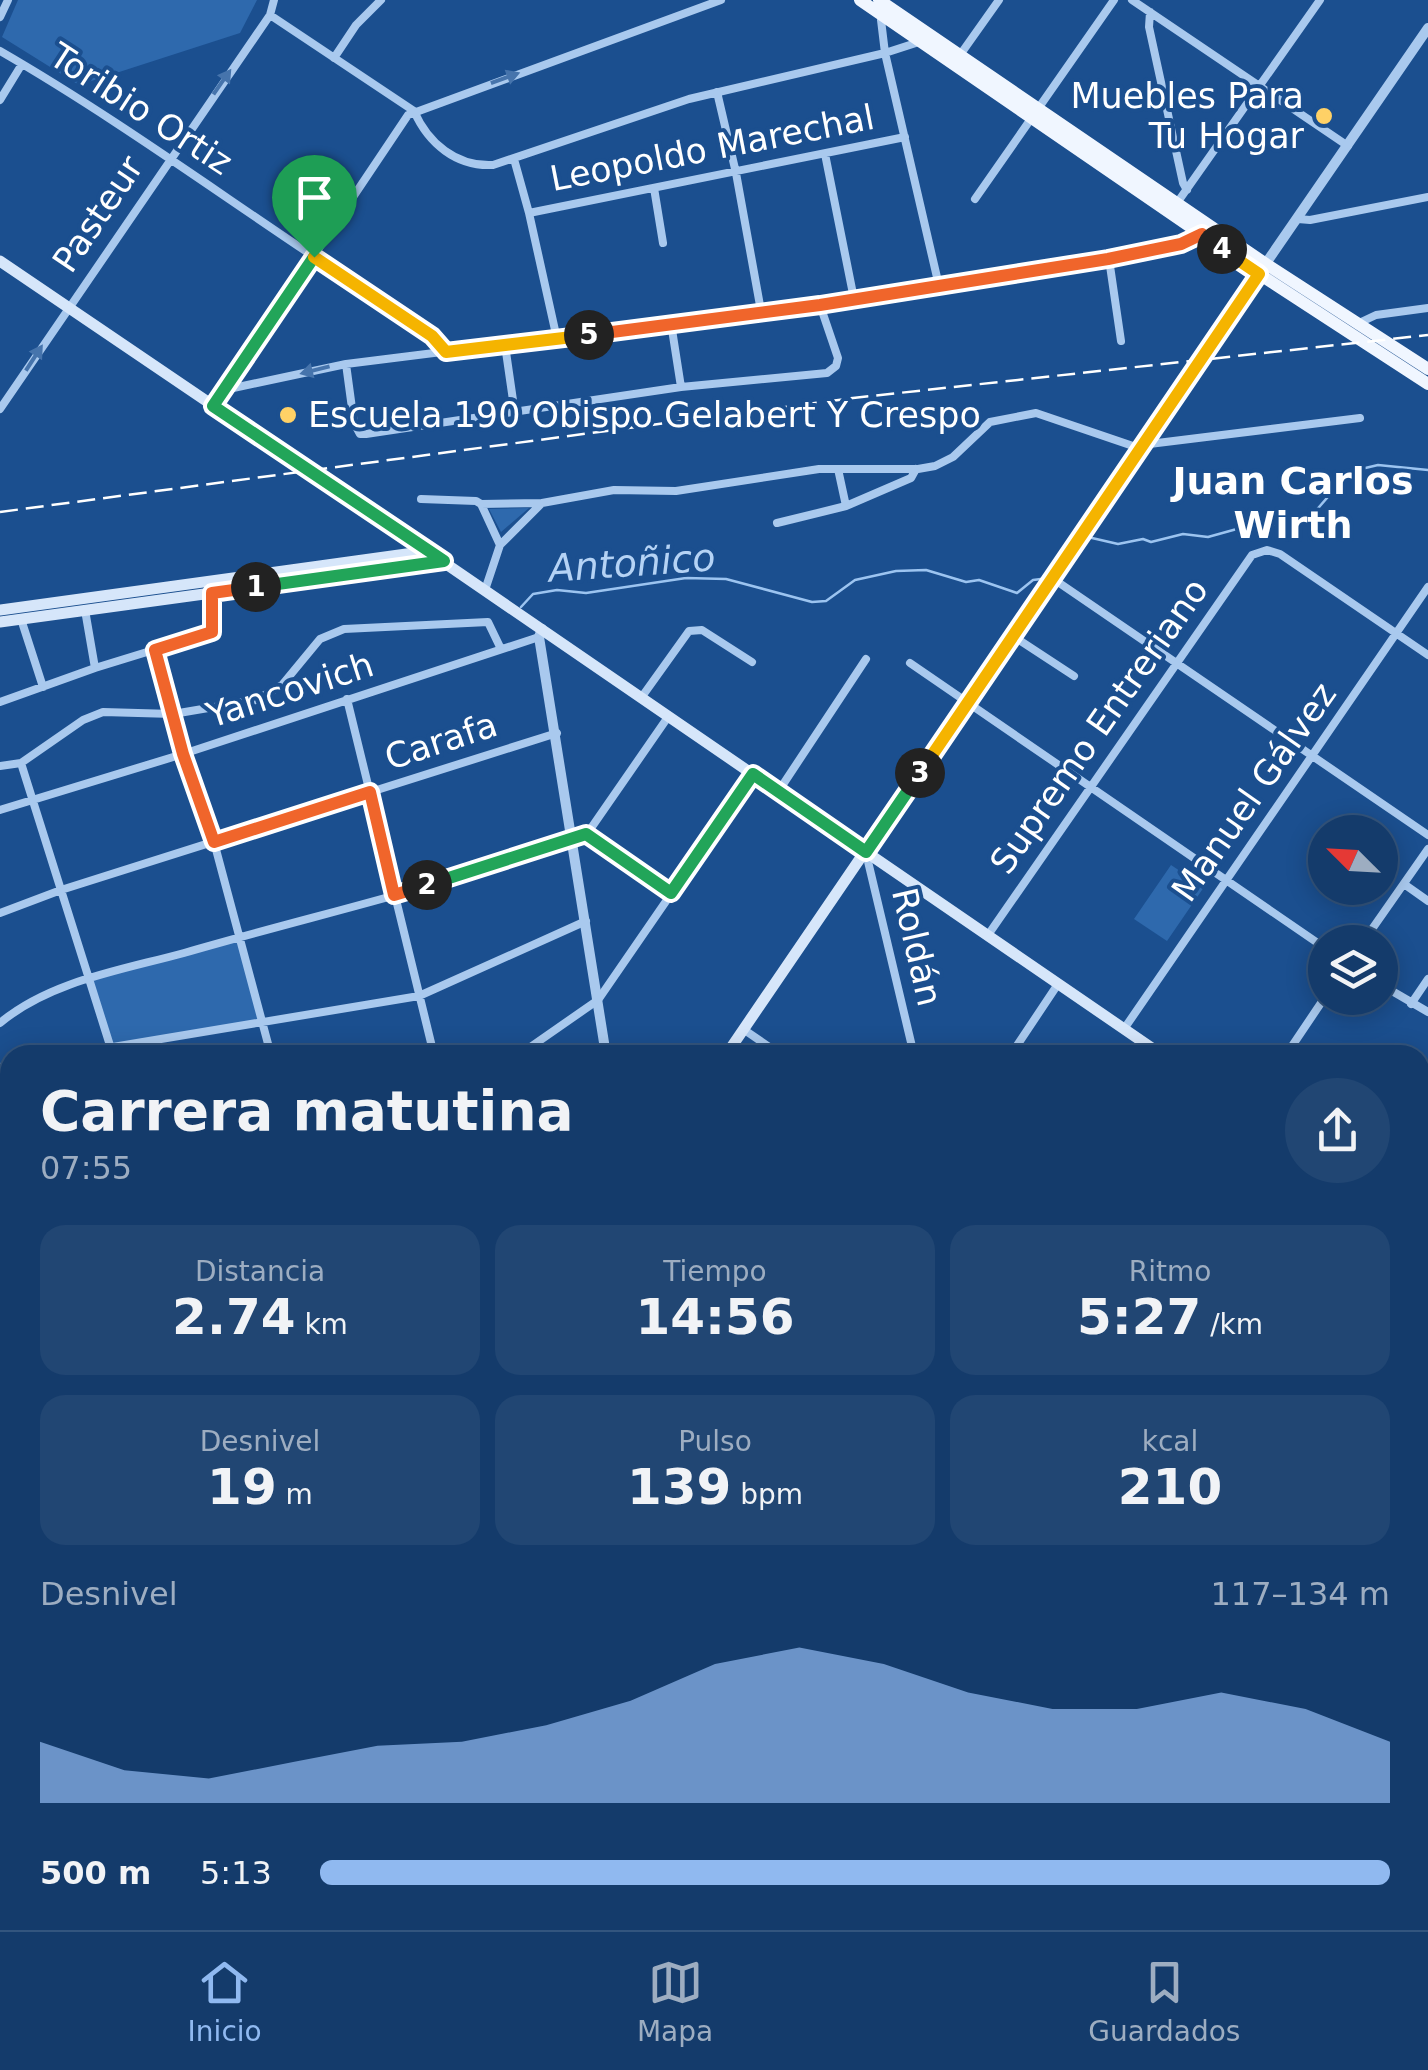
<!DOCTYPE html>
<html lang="es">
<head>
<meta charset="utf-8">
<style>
  :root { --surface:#143b6b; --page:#214673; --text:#f1f3f6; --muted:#9dadc1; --line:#33557e; --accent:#90b9f0 }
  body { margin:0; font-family:"DejaVu Sans",sans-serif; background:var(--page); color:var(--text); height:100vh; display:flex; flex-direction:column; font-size:38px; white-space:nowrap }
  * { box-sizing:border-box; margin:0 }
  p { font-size:32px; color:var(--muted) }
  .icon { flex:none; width:55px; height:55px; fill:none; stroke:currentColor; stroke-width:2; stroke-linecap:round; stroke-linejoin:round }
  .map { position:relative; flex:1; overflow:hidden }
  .details { position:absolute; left:0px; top:1045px; width:1430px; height:885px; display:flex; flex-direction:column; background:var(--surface); border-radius:30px 30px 0 0; box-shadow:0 5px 25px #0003,0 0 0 2px var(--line) }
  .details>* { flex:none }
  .needle { width:65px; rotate:294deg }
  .tools { position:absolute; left:1308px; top:815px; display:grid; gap:20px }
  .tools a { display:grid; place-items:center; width:90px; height:90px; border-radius:50%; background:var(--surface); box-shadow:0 5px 25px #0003,0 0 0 2px var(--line); font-size:50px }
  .pin { position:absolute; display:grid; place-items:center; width:85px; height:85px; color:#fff; margin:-102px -42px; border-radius:50% 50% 50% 0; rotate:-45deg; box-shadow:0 0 10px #0007 }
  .pin .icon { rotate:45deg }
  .km { position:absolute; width:50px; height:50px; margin:-25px; border-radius:50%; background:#222; color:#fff; font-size:28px; line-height:50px; text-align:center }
  .round { display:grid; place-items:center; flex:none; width:105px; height:105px; border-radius:52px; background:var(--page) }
  .head { display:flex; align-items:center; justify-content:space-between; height:170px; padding:0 40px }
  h1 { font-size:55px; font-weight:800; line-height:75px }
  .stats { display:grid; grid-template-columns:repeat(3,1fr); gap:15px; height:170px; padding:10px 40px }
  .stats div { display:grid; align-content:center; border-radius:25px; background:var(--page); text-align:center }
  .stats b { font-size:50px; font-weight:800 }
  .stats small { font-size:28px; font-weight:400 }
  .stats p { font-size:28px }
  .chart { height:280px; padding:20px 40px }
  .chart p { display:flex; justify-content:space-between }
  .chart svg { width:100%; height:180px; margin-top:10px; fill:var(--accent); opacity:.7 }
  ul { padding:0 40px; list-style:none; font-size:32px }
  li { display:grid; grid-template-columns:160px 120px 1fr; align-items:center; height:75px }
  li i { height:25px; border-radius:12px; background:var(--accent) }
  .menu { display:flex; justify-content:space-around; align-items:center; height:140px; border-top:2px solid var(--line); background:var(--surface); font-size:28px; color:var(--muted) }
  .menu a { display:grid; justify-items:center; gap:5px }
  .menu .current { color:var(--accent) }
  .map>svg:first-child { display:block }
  .green { fill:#2e69ad }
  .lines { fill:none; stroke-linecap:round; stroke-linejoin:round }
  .stream { stroke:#9cc4f0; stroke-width:2.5 }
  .minor { stroke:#a9c9ee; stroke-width:8 }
  .tertiary { stroke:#a9c9ee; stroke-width:10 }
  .secondary { stroke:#d6e6fa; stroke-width:11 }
  .primary { stroke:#f0f6ff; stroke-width:12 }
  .rail { stroke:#fff; stroke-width:2.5; stroke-dasharray:18 8; stroke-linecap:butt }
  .secondary-bridge { stroke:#d6e6fa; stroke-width:11 }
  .oneway { fill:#4674ac }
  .split-1-casing { stroke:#fff; stroke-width:20 }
  .split-2-casing { stroke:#fff; stroke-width:20 }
  .split-3-casing { stroke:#fff; stroke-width:20 }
  .split-4-casing { stroke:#fff; stroke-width:20 }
  .split-5-casing { stroke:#fff; stroke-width:20 }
  .split-6-casing { stroke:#fff; stroke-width:20 }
  .split-1 { stroke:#22a559; stroke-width:12 }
  .split-2 { stroke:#f0652b; stroke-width:12 }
  .split-3 { stroke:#22a559; stroke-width:12 }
  .split-4 { stroke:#f5b400; stroke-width:12 }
  .split-5 { stroke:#f0652b; stroke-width:12 }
  .split-6 { stroke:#f5b400; stroke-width:12 }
  .poi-dot { fill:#ffd166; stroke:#1b4f8f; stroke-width:4 }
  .labels { text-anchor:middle; stroke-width:8; stroke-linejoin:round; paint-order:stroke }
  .poi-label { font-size:35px; fill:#fff; stroke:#1b4f8f; text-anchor:end }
  .street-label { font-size:35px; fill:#fff; stroke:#1b4f8f }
  .neighbourhood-label { font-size:38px; font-weight:bold; fill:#fff; stroke:#1b4f8f }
  .water-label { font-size:38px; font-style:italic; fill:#b5d3f5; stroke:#1b4f8f }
</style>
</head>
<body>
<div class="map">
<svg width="1428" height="1930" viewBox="0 0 1428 1930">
  <rect width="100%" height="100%" fill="#1b4f8f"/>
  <path class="green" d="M18,0H257L240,33L79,85L2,37Z
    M529,508L501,532L489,509Z
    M1171,865L1204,887L1167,941L1134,919Z
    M237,937L261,1022L110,1047L88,980Z
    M780,1920H918L919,1921L913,1930H795Z"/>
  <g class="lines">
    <path class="stream" d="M1092,538L1118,544L1143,539L1151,542L1183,534L1208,537L1262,522L1279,525L1294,523L1313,514L1347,475L1361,469L1378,465L1428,470
      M521,607L533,594L557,590L586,593L686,578L726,579L812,602L826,601L855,580L896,571L926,570L966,582L979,580L1017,593L1033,580L1041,579"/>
    <path class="minor" d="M1132,0L1348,146
      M1150,12L1149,27L1183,183L1187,190
      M884,13L881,20L885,53L939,286
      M270,15L414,111
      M0,17L8,0
      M0,51C109,114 211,188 316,258C352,282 421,318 446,352
      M960,55L999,0
      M334,58L356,25L381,0
      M717,92L736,173L761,311
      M0,100L22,64
      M414,111C428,143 456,167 493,165L689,99L885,53L922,41
      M825,154L854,299
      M514,159L529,213L557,339
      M654,188L663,243
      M975,199L1114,0
      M1177,203L1320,0
      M529,213L905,137
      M1298,219L1310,220L1428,197
      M1109,259L1121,341
      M671,323L681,387
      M1359,323L1376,315L1428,308
      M505,345L515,414
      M346,364L354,423L360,434H366L681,387L827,373L836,366L838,358L820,305
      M224,390L346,364L820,305L1109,259L1181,245L1201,235
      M213,406L408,115L721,0
      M0,409L270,15L274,0
      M838,469L846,506
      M421,499L476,501L481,504L542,503
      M481,504L500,545
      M777,523L846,506L911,478L916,469
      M1052,578L1428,835
      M485,590L500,545L542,503L614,490L676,491L819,469H918L935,466L953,457L990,422L1036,413L1133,446L1360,418
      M21,619L43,687
      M1013,636L1074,676
      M155,649L183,754L214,842L271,1055
      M910,663L1325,948
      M95,668L212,632V593
      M641,698L689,631L702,630L752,662
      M347,699L434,1055
      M0,702L95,668L85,610
      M21,763L113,1055
      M0,766L21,763L83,720L103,712L173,714L256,700L282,685L320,639L344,629L488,622L501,649
      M778,792L866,659
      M0,810L183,754L539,637
      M587,834L668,717
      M866,853L914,1055
      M1404,884L1428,901
      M0,913L61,890L557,733
      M988,935L1252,555L1267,550L1280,554L1428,655
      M1363,942L1428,849
      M1380,984L1428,1012
      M1411,1004L1428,979
      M0,1023C50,981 122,970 184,953C318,914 456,884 587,834L671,893
      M743,1029L781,1055
      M1124,1029L1428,587
      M65,1055L419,996L586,921
      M519,1055L598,1000L753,775
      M993,1055L1014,1050L1058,984
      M1286,1055L1325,997
      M0,1067L10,1065
      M1420,1094L1428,1083
      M0,1154L10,1153
      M0,1193L10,1218
      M0,1271L10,1269
      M1420,1374L1428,1380
      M0,1418L10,1435
      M0,1481L10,1476
      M1420,1503L1428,1509
      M1420,1627L1428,1615
      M1213,1930L1220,1920"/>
    <path class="tertiary" d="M1262,269L1428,28
      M542,629L539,637L606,1055
      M0,1358L10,1356
      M1139,1920L1154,1930"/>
    <path class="secondary" d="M0,261L298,463
      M334,487L1162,1055
      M0,610L428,551
      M0,622L444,561
      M726,1055L1259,274
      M1420,1232L1428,1237
      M1420,1307L1428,1295
      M141,1930L148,1920
      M997,1930L1003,1920"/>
    <path class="primary" d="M860,0L1259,274L1428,384
      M879,0L1266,264L1428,369"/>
    <path class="rail" d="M0,512L853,398L1428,335"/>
    <path class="secondary-bridge" d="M298,463L334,487"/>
  </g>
  <defs><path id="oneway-solid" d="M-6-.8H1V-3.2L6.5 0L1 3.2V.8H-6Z" transform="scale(2.5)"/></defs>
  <g class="oneway">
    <use href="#oneway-solid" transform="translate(505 78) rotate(-20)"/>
    <use href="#oneway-solid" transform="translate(222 82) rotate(-55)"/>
    <use href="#oneway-solid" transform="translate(34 358) rotate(-57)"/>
    <use href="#oneway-solid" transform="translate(315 370) rotate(166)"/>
  </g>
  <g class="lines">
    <defs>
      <path id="split-1" d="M256,587L444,561L213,406L314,257"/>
      <path id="split-2" d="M256,587L212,593V632L155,650L183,754L214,842L370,792L394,895L427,885"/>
      <path id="split-3" d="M427,885L586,834L671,893L753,774L866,852L920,773"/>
      <path id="split-4" d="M920,773L1259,274L1222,249"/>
      <path id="split-5" d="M589,335L820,305L1108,259L1181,244L1202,234L1222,249"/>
      <path id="split-6" d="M314,257L432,336L446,352L589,335"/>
    </defs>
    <use href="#split-1" class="split-1-casing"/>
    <use href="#split-2" class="split-2-casing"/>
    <use href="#split-3" class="split-3-casing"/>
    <use href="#split-4" class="split-4-casing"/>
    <use href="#split-5" class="split-5-casing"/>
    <use href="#split-6" class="split-6-casing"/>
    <use href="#split-1" class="split-1"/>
    <use href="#split-2" class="split-2"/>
    <use href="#split-3" class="split-3"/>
    <use href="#split-4" class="split-4"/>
    <use href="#split-5" class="split-5"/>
    <use href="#split-6" class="split-6"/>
  </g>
  <g class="poi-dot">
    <circle cx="1324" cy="116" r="10"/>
    <circle cx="288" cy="415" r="10"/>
  </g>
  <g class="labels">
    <g class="poi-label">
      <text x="1304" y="108">Muebles Para<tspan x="1304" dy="40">Tu Hogar</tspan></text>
      <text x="308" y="427" text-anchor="start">Escuela 190 Obispo Gelabert Y Crespo</text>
    </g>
    <g class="street-label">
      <text transform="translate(141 109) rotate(33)" y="12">Toribio Ortiz</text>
      <text transform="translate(712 148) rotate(-11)" y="12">Leopoldo Marechal</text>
      <text transform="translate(98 214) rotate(-56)" y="12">Pasteur</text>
      <text transform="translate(290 690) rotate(-18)" y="12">Yancovich</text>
      <text transform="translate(1099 726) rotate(-55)" y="12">Supremo Entreriano</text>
      <text transform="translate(441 741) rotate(-18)" y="12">Carafa</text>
      <text transform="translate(1254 792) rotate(-55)" y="12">Manuel Gálvez</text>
      <text transform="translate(917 947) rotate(77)" y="12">Roldán</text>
    </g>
    <g class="neighbourhood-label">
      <text x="1293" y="494">Juan Carlos<tspan x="1293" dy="44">Wirth</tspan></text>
    </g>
    <g class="water-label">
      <text transform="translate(632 563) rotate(-4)" y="13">Antoñico</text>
    </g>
  </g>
</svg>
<div class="tools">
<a><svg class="needle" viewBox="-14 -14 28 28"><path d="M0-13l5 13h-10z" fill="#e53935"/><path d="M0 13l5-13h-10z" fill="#9dadc1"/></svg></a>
<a><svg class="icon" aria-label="layers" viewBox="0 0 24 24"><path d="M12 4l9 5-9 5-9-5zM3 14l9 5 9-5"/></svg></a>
</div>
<div class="pin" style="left:314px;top:257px;background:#1e9e55"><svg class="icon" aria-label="arrive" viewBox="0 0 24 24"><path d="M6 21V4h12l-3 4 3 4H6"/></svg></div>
<b class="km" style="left:256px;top:587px">1</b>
<b class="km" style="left:427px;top:885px">2</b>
<b class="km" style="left:920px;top:773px">3</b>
<b class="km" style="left:1222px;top:249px">4</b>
<b class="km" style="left:589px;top:335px">5</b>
<section class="details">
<div class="head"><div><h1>Carrera matutina</h1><p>07:55</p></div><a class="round"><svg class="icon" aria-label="share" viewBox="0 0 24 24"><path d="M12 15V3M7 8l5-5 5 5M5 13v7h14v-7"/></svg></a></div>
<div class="stats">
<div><p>Distancia</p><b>2.74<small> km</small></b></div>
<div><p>Tiempo</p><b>14:56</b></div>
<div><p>Ritmo</p><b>5:27<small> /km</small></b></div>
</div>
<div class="stats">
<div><p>Desnivel</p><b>19<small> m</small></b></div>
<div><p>Pulso</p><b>139<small> bpm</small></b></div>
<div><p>kcal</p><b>210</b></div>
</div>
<div class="chart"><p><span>Desnivel</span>117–134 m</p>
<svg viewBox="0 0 160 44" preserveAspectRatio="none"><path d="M0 44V29L10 36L20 38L30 34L40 30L50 29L60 25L70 19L80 10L90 6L100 10L110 17L120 21L130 21L140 17L150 21L160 29V44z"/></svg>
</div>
<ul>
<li><b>500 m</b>5:13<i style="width:100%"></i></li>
</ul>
</section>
</div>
<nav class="menu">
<a class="current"><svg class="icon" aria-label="home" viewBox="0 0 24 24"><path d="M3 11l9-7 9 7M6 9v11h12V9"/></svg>Inicio</a>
<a><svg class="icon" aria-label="map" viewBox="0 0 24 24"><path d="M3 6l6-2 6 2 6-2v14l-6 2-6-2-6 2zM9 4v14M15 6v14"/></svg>Mapa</a>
<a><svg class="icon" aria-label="saved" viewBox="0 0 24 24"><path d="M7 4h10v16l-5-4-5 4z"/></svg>Guardados</a>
</nav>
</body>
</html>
